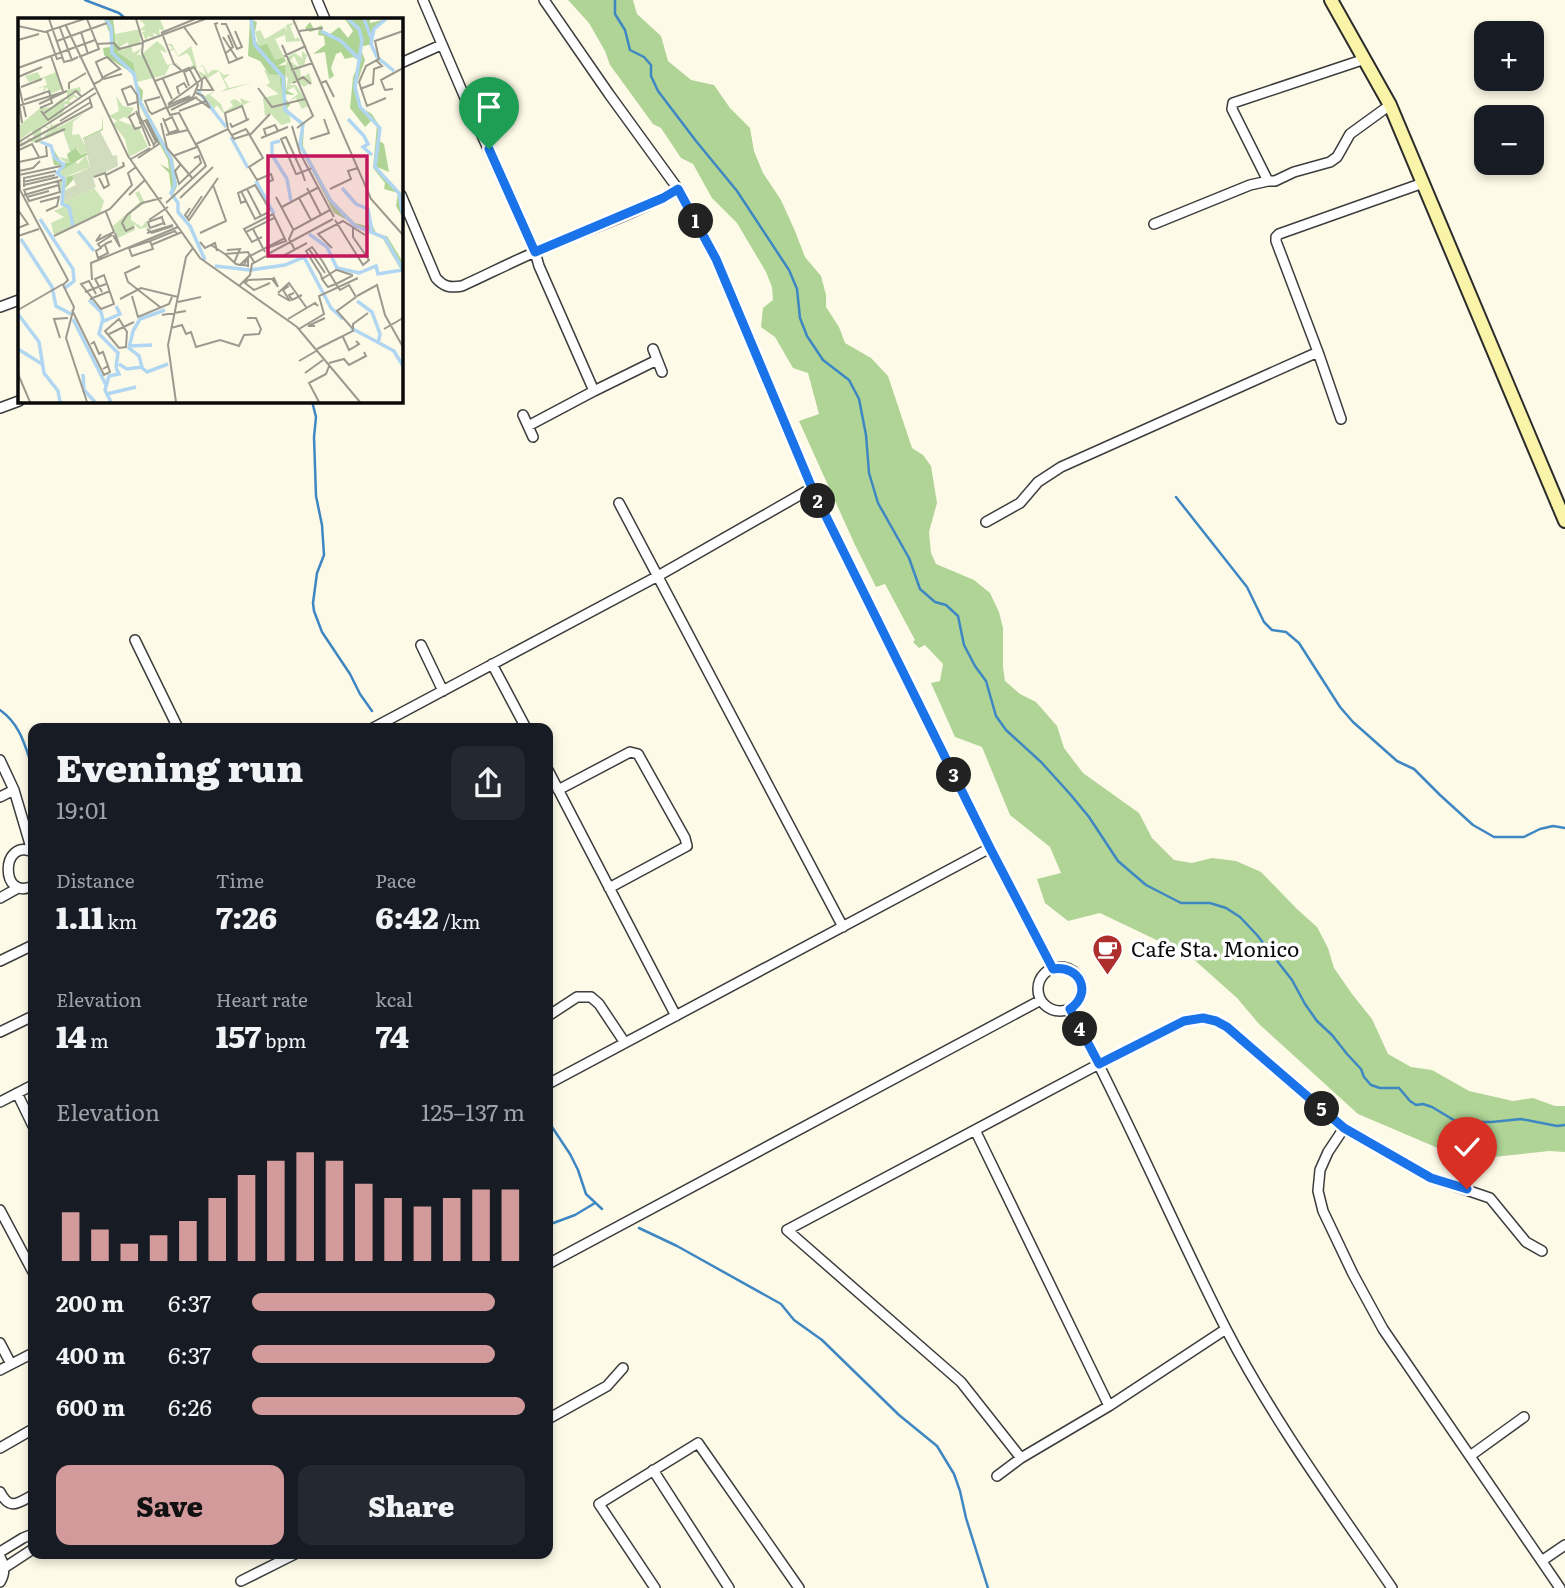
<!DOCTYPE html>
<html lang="en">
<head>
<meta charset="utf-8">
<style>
  :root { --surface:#171b24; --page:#242831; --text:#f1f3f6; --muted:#9ea1a6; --accent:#d39a9c }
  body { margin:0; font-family:Literata,serif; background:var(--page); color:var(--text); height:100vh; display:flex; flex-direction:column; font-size:26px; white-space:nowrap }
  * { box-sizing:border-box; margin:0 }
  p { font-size:23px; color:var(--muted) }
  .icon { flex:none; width:38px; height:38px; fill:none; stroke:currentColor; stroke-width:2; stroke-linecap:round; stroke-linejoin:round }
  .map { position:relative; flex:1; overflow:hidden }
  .side { position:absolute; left:28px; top:723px; width:525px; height:836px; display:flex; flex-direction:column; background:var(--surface); border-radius:14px; box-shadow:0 4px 10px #0003 }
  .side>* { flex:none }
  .fabs { position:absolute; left:1474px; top:21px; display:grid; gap:14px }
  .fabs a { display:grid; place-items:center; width:70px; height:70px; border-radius:14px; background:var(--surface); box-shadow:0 4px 10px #0003; font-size:35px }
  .pin { position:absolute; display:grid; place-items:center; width:60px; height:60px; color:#fff; margin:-72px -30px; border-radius:50% 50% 50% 0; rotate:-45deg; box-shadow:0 0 7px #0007 }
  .pin .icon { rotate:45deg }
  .km { position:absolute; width:35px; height:35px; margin:-18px; border-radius:50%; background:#222; color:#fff; font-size:19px; line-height:35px; text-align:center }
  .round { display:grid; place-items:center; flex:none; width:74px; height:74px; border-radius:14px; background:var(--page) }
  .summary { display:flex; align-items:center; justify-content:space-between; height:119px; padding:0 28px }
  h1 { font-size:38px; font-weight:800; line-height:52px }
  .figures { display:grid; grid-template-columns:repeat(3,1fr); gap:10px; height:119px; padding:7px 28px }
  .figures div { display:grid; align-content:center }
  .figures b { font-size:30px; font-weight:800 }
  .figures small { font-size:19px; font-weight:400 }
  .figures p { font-size:19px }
  .chart { height:196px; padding:14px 28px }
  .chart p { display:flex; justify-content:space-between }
  .chart svg { width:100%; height:126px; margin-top:7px; stroke:var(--accent); stroke-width:6 }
  .cta { display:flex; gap:14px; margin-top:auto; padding:14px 28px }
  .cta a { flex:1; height:80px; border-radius:14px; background:var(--accent); color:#111; font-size:28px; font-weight:800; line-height:80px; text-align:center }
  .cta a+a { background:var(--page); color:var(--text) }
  ul { padding:0 28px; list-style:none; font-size:23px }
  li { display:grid; grid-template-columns:112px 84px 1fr; align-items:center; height:52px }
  li i { height:18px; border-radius:9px; background:var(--accent) }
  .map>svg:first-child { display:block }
  .forest { fill:#afd496 }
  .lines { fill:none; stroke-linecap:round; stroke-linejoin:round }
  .stream { stroke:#3e87c2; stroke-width:2.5 }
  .street-casing { stroke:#3d3d3d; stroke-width:12 }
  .secondary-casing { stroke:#2c2c2c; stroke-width:16 }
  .street { stroke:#fff; stroke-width:9 }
  .secondary { stroke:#f9f4a8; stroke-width:12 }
  .route-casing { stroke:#fff; stroke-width:14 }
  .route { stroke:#1a73e8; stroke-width:9 }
  .labels { text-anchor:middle; stroke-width:7; stroke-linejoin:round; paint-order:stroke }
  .poi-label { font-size:21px; fill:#0a0a0a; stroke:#fff; text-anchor:start }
  .inset-river { fill:none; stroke:#b1d6f1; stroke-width:3.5 }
  .inset-road { fill:none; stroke:#9c9a8f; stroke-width:2 }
  .view { fill:#c2185b; fill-opacity:0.15; stroke:#c2185b; stroke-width:3.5 }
  .inset-edge { fill:none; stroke:#0a0a0a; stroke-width:3.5 }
</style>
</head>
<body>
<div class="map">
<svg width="1565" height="1588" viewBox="0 0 1565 1588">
  <rect width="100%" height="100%" fill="#fdfae8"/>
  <path class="forest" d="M568,0H633L637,14L661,36L668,61L691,80L714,85L730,108L750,128L754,151L763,173L781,200L795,231L805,257L821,276L826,295V307L839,327L845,343L871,358L888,376L912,448L923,455L931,466L937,503L929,532L931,553L936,564L974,580L990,593L999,612L1003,628V667L1005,681L1020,694L1036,702L1057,726L1064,748L1083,773L1139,813L1152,838L1174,860L1192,863L1212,858L1236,861L1261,872L1297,909L1317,927L1328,948L1334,968L1352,994L1372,1019L1388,1054L1411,1067L1432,1070L1469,1091L1513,1101L1533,1098L1555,1106H1565V1152L1549,1151L1466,1160L1358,1114L1259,1024L1237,998L1190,956L1100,913L1068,921L1045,903L1037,879L1061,873L1050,847L1010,815L982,747L955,737L931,683L940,681L943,664L925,645L919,648L913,642L915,640L885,584L876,587L855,545L799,421L819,414L808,373L793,368L775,337L761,327L763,308L773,300L772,287L766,272L737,223L712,198L693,164L681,158L661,128L653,124L610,65L605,51L589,23Z"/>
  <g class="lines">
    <path class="stream" d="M85,0L119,13L126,19
      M615,0V14L625,30L630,50L644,57L651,65V76L658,91L696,141L737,191L789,270L797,289L800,318L807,336L823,360L849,380L859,399L866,435L869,473L878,503L909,558L920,589L935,602L946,605L958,616L964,645L975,666L986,681L996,716L1006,730L1041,762L1070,794L1089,817L1118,861L1146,885L1181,903H1210L1226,908L1240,917L1257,935L1292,980L1305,1004L1317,1021L1332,1035L1347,1054L1361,1069L1364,1077L1371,1085L1380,1088H1399L1410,1101L1416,1105L1423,1104L1432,1107L1457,1122H1492L1521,1119L1557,1126L1565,1125
      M312,401L316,417L314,437L316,496L322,525L324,555L317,573L313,603L314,611L322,632L350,674L360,694L372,711
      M1176,497L1247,587L1264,622L1272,630L1286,632L1299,643L1340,707L1353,722L1397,761L1414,769L1440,795L1473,825L1494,837H1524L1540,829L1553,826L1565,828
      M0,710C21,725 25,746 33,769
      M548,1121L570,1154L578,1170L586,1194L602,1209
      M548,1225L575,1215L595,1203
      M639,1228L677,1246L781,1304L794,1320L822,1340L899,1415L937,1446L954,1474L960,1491L966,1518L988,1588"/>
    <defs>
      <path id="street" d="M317,0L325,19
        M423,0L465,98L535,252L539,266L594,391
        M544,0L609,94L678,189L716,259L812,488L990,848L1053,969
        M401,63L441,45
        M1268,181L1232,109L1233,103L1365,59
        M401,195L436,278C444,287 450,288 462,286C486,275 510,263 535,252C582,231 634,216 678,189
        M1154,224L1250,185L1268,181H1275L1294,172L1330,162L1337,157L1341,150L1350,134L1390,105
        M0,307L19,300
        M653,349L662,372
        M1318,352L1341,419
        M0,408L19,401
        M523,415L533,437
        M528,426L594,391L657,360
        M619,503L843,927
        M986,522L1020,503L1038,482L1061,467L1318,352L1276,241V237L1279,234L1423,183
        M135,640L178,728
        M421,645L443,691
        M492,664L526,728
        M373,728L658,576L812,488
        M0,760L14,790L32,851
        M548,770L676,1016
        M558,790L630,752L638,754L685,838L687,846L609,888
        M0,797L14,790
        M33,852C0,837 0,902 33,886
        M0,898L18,888
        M0,961L33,945
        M1038 989a22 22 0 1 1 44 0a22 22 0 1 1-44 0Z
        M1070,1009C1126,1113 1172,1223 1226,1329C1273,1420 1334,1503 1392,1588
        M548,1016L577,997H591L599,1004L625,1043
        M0,1032L33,1016
        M548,1084L990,848
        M17,1093L33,1126
        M0,1102L33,1085
        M1344,1128L1328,1152L1320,1170L1318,1191L1323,1211L1353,1274L1383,1329L1560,1588
        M975,1130L1109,1406
        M0,1210L33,1272
        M548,1264L1041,1000
        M0,1343L11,1364
        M0,1370L33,1353
        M548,1419L607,1386L623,1368
        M0,1448L33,1429
        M1470,1456L1524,1417
        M1021,1458L961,1382L787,1230L1099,1064L1184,1021L1203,1018L1216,1021L1227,1027L1344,1128L1431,1178L1490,1198L1526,1242L1542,1251
        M653,1470L729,1588
        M997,1476L1021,1458L1109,1406L1226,1329
        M0,1492C10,1511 18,1503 33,1495
        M0,1552L23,1538L33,1534
        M0,1557C5,1566 5,1574 0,1582
        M1543,1560L1565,1545
        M4,1568L33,1549
        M241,1581L295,1554
        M655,1588L599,1504L698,1443L799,1588"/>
      <path id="secondary" d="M1331,0L1390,105L1565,521"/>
    </defs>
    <use href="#street" class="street-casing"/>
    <use href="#secondary" class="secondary-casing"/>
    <use href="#street" class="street"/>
    <use href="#secondary" class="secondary"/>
  </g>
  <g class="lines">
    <defs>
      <path id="route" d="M489,149L535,252L663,198L678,189L716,259L812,488L990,848L1053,969C1080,965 1093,993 1070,1009L1099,1064L1184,1021L1203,1018L1216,1021L1227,1027L1344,1128L1431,1178L1467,1189"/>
    </defs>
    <use href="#route" class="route-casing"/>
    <use href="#route" class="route"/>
  </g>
  <defs>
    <symbol id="cafe-pin" viewBox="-11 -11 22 30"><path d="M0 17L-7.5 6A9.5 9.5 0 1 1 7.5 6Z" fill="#ae2e2e" stroke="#fff"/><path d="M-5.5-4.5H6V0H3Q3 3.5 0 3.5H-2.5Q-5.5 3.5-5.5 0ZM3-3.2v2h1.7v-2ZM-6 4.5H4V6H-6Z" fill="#fff"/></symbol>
  </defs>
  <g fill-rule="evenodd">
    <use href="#cafe-pin" x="1090" y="932" width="35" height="47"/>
  </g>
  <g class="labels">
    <g class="poi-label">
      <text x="1131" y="957">Cafe Sta. Monico</text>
    </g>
  </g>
  <g transform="translate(18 18)">
    <rect width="385" height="385" fill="#fdfae8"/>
    <path d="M121,1H142L147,13L141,11L142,18L135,15L136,20L130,18L128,23L124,14L129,13L123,12L122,26L113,28L115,35L124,30L119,37H123L139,23L146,29L149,35L142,32L149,47L159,45L164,52L175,47L172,39L169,35L160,39L156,32L150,33L155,30L149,26H154L160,38L173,28L179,50L164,53L159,46L152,47L147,57L119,64L113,44L99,34L111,29L110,24L100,30L97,16L123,11L127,7ZM281,3L272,8L277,21L280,19L283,23L268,24L267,17L257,21L266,39L257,43L241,29L237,14L242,12L247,21L267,9L269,14L268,7ZM284,33L289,37L286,47L281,48L276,38L272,43L282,50L283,60L291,55L294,64L286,69L279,64L270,67H278L287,81L290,88L284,91L278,80L271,83L280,76L276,69L268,73L270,61L265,53L271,38L277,35L284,40ZM185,47L190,56L194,52H200L206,57L212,56L206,61L211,70L236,64L203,74L209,70L201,53L190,60L197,73L192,77L203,86L206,94L215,88L212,83L217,81L224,86L222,80L232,84L225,87L232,102L225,87L205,95L199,87L194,93L192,92L187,78L197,73L188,58L184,59L179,52L188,57L185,48L181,49ZM246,52L260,55L273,104L263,107L253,96L247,98L245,80L261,76L248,67L252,65ZM20,54L23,60L38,54L44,71L32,76L29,69L25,75L26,69L17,71L29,67L27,60L11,64L7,58ZM62,69L63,74L59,78L61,74H53L63,82L56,79L51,83L55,87L47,86L45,95L25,107L32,110L33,104L35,108L40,105L39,110L67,95L55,104L54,117L61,116L70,133L63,137L59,130L56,134L61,139L55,142L45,113L28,121L26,117L34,112L23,108V125L12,124L9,120H16L14,113L3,121L5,126L11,125L3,129L1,108L22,90L34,89L45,79L44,83H49V72ZM98,78L105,88L116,90L110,101L107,99L100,102L121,110L130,129L111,139L107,121L95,106L99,103L91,98L101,93ZM49,136L60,146L68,137L72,149L50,158L47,170V160L39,155L50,147L41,139L50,141ZM45,162L46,184L76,170L86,183L82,196L36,217L33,205L46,199L36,193L45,189L40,164ZM121,173L127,185L113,195V202L124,209L128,203L131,209L121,211L116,206L117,212L100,220L95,208L122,184L117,175Z" fill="#cce4b6"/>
    <path d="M86,1H95L98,25L104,32L99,34L115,45L119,66L125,73L124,84L155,141L159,168L154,179L151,155L142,146L151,151L150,142L122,88L114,55L86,37L85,30L92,29L93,19ZM232,1L239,4L236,19L241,28L249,26L257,42L266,39L268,43L260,48L267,47L268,72L277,77L265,76L272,87L268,91L286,106L285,128L313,181L337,205L349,208L353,204L359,217L369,218L383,241L384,254L365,221L316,195L281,128L284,108L267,92L261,57L251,56L242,43L230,38ZM327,1H352V5L368,1L356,11L354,26L342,29L347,42L338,68L344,90L354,96L362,109L360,122L366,126L371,154L359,149L383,176L385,200L378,188L380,175L366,171L367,165L355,150L359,107L355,101L347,109L332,90L335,59L342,43L335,39L327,41L323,34L318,36L313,50L316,58L311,61L307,34L295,36L307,27L306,18L300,17L301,11L292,14L287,10L292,4L296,11L304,7V14L311,17L321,9L330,20L335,13ZM85,97V112L66,121L72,135L39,155L47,160L48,170L49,159L61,155L45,173V161L38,154L46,148L36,147L32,128L23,124L32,126L44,145H52L49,136L58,130L63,137L70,134L65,120L84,111Z" fill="#afd496"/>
    <path d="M82,113L95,138L99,137L100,148L75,160L78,169L46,184L45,173L58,167L54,158L72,149L66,121Z" fill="#d0dcbd"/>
    <path class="inset-river" d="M88,1L93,9L94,35L116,56L122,84L153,141L157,166L153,175L160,185V194L172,208L187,242M233,1L237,27L265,59L267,92L285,106L282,127L313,183L336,207L367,220L385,252M330,1L341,11L344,22L337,69L342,89L362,110L357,149L381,175L385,199M346,1L354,22M368,1L356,11L353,26L359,39L376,53M303,13L323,23L343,43M180,73L208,109M330,101L346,118L350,126L345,129L354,137M213,119L230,150M262,123L254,125V137L269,161L273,183M23,124L33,128L36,139L46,147L39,155L46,161L44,186L51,189L55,208M238,163L256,196M324,170L338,186L350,191L354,213M22,201L55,251L56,263L47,270M60,213L76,233M291,216L309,229L319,250L341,255L358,248L360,256L384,252M3,221L34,269L38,288L53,296M197,248L232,252L267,247L286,239L313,290L325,301M71,282L83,294L85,302M339,283L354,294L362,316L360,326M98,288L102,296L84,304L81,316L100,335L98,350M0,296L21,324L26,355L40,373L42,384M55,301L88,367M333,310L376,333L385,348M111,328L134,327M0,331L24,346M101,346L109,351L124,349L121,338L111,330L115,313L122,301L147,292M123,349L129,354L150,346M65,356L66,372L77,384M89,376L118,369M93,384L87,372L91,358L101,356L98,350"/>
    <path class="inset-road" d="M31,1L46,44L54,42M118,1L125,24M275,1L353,181L385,217M200,5L197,6L211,45L225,39M203,6H208L219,31L224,29L217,13M0,8L27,14L66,1M48,8L110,138L182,240L279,309L342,384M166,9L179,27M42,10L54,42L60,39M29,13L39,41L45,39M281,13L305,10M63,14L70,36M143,15L177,1M145,18L156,46L164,53L171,50L180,67L175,79L149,90M205,19L219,41M0,22L21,16M39,23L89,5M125,24L124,35L152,97L161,95L179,129M125,24L187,1M79,26L96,25L101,31L124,25M264,27L295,98L279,110M207,36L215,29L210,17M33,38L45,73M266,38L288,28M61,39L81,31L69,1M0,50L77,22M273,52L295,45M0,59L24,49M145,61L154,81M137,63L164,53M0,64L8,99M275,65L285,59L293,66M303,65L308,63L316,79M76,66L82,63L87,58L102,51L89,39L78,44L82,54L84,58V59L86,61L104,56M171,68L166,54L176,49L184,63L183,73M3,69L24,61M240,70L254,89L287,81M51,71V65L68,55M342,71L355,66L356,51L364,48L358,42M375,71L367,72L363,62L385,50M103,72L113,68L119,77L121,97L136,127M104,72L110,87L119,84M178,75L185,78L192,90L178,80M161,76L159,69L166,65L169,70M0,78L4,105M142,79L127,83L131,93L134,96L149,89M368,80L349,88L341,64L348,48L361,41L357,23L385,13M6,82L31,73L34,85L22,90M150,86L187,59L195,72H179M150,87L172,78M0,88L49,73L21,86M153,92L179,79M23,93L30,102L76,70M118,93L132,128M161,93L188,83M117,95L111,99L117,111L123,109M25,96L58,73L63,78M145,100L151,115L160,112M127,102L138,124L135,128M42,103L73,84M146,103L154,99L161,114M143,105L149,130L175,161M212,105L214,109L231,101M274,108L282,135L316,199M0,109L2,172L50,262L45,267L56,289L48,320L69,384M210,111L207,95L224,88L229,102M148,117L170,112M214,117L228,111L231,116M232,117L252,96M248,118L246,111L257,107L260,113M243,120L270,109M292,121L311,115L306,101M1,124L78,75M17,124L47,111M178,126L210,111L216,121L231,116L245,140L231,149L239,162L253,156L255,162L250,164M1,128L74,89L71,79M1,132L14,126L21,139M155,138L179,129M120,140L141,126L129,102L121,105M113,141L132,130M1,144L29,138L28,128M162,147L157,153L161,166L183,145L181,138L176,140M1,153L15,150L22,143M1,157L43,148M88,157L106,148L105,144M76,159L87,155L91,167L86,170L81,160M40,163L42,174L11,183L6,172L44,162M287,163L284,154L278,141L268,119L263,121L278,156H279L284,154L292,151L293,150M5,164L37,157M6,167L40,159M6,169V160L38,153M289,170L303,197M229,171L243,198M312,171L333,161L330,153L340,150M223,173L237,201L251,194M6,177L41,167M111,177L127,162M9,179L31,173M258,179L275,211M162,180L195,149M281,180L293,202M228,183L223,185L220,175L237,167L252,192M22,184L41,179L39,188L28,193M148,185L188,148L179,127M264,189L301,169M172,190L167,197L171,202L200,160M0,192L10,206L0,210M169,200L184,178M131,202L150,189M317,202L345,247L351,242L335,219V209M146,205L132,210L130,204L144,199V200L146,205L147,207M116,209L108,213L104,205L109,197L124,185L144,180M129,211L134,215L155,208M235,211L247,234M228,214L256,200M129,215L155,207M182,215L208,203L195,167M83,216L78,223L96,214L88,194M95,217L102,229L97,215M0,218L21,211M36,218L92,191L114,167L110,155L118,149M244,219L234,224L226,211L255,196M132,223L135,231L114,238L111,230ZM132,223L157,213L159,216M182,224L187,230L197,225L199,233M87,227L90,235L80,240L78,233L83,230V229L89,225L94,223M133,227L164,214M193,227L207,236L230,234L236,244M83,230L80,226L94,217M249,230L268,223L255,196M314,230L300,216L325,203L347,217M291,231L307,255M209,232L222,231L216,245M277,232L271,221L275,212L312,192M207,236L218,246L222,247H226L230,248V239L222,247M250,236L315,201M265,238L289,225M226,247L230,239L267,220M122,248L107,255L110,264L142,289M304,261L307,259L312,256L318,252H319L334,257V258L318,266L310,269L304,261L303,257L288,233L294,229L305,244L310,253L312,256L318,266L322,272L331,267L338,279L319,293L334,310M74,262L73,245L160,209M252,265L236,272L227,265L230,262L251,261H254L256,260L260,269L254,261M221,268L232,257L234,246L248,238M67,274L88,266M260,275L271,265L288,289M276,275L271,277L274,282L284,277M78,276L71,263L63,266L83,291L96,286L86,257L77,261L84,274M260,276L272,283L265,272L271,268M114,278L120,299L151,286L154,279M339,278L359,267L367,297L385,329M72,281L92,273M102,281L123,270L160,279M160,284L183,279M0,292L45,266M54,292L86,357L92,354L90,348L85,351M144,297L168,293M101,301L109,314L108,329L101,330L87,313ZM270,301L297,285L300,288M297,308H290L307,300M153,310L164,307L168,316L173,314L178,329L202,322L221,328L226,317L241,316L243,311L238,300H229M281,311L306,296L301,278L340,260M366,311L385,300M91,316L116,304M325,319L331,332L341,326L338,323M42,320L36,301L50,300M73,326L76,324L81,336L85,334L90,348M299,331L335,313V306L350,295M281,343L300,332M311,345L326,341L331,347L348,338L346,334M287,355L305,342M0,356L12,384M158,384L150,327L168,239L175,230M301,384L291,365L308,356L311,348"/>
    <path class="view" d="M250,138H349V238H250Z"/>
    <rect width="385" height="385" class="inset-edge"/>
  </g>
</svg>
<div class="fabs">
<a>+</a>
<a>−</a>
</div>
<div class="pin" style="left:489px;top:149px;background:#1e9e55"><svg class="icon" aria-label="arrive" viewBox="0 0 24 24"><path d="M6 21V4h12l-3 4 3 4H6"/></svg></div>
<div class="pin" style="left:1467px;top:1189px;background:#d93025"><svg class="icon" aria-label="check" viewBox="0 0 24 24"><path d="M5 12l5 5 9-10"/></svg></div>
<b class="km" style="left:696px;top:221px">1</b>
<b class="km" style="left:818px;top:501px">2</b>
<b class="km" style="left:954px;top:775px">3</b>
<b class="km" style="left:1080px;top:1029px">4</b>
<b class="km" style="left:1322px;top:1109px">5</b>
<section class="side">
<div class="summary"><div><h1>Evening run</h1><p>19:01</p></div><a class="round"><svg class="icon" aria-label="share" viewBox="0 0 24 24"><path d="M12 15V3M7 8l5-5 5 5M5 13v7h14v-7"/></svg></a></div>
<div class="figures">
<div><p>Distance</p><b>1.11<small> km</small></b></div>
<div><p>Time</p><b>7:26</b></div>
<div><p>Pace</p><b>6:42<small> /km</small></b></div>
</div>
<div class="figures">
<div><p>Elevation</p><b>14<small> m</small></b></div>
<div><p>Heart rate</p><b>157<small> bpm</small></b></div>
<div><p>kcal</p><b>74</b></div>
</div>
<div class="chart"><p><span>Elevation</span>125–137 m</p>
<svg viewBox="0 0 160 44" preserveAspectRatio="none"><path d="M5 44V27M15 44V33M25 44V38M35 44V35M45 44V30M55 44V22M65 44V14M75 44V9M85 44V6M95 44V9M105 44V17M115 44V22M125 44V25M135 44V22M145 44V19M155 44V19"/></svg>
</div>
<ul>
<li><b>200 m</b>6:37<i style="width:89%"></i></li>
<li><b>400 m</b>6:37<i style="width:89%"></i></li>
<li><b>600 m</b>6:26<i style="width:100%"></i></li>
</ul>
<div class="cta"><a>Save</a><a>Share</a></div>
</section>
</div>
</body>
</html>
